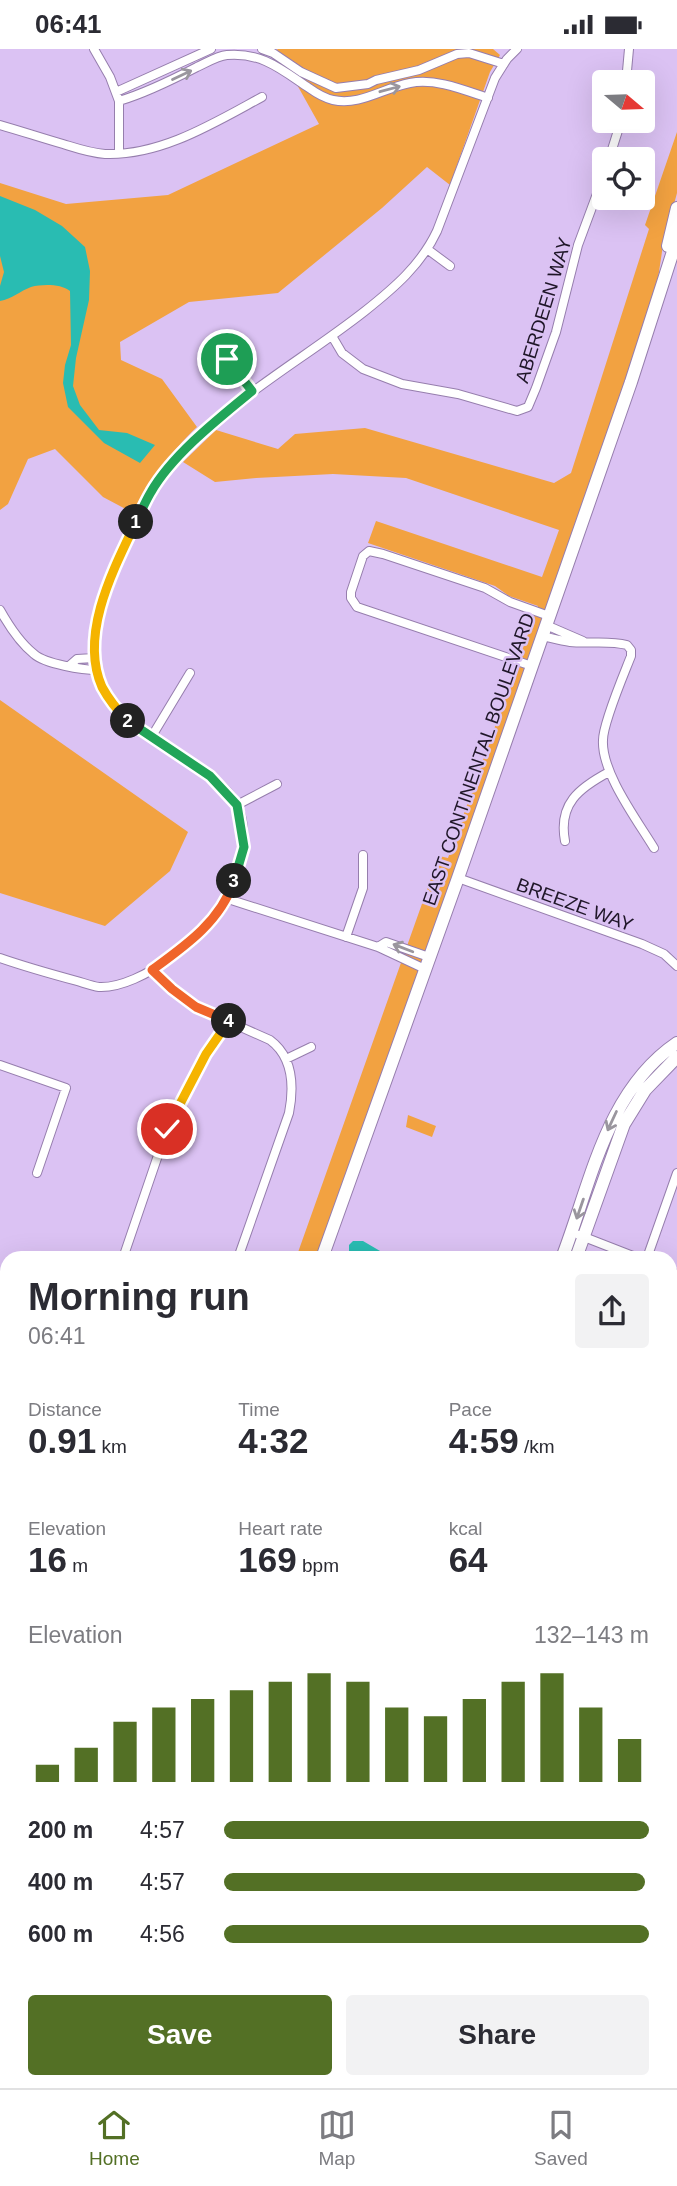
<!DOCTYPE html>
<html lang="en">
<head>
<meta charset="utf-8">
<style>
  :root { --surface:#fff; --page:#f2f2f3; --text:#2b2b33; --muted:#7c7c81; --line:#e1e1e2; --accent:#537025 }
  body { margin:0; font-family:Arial,sans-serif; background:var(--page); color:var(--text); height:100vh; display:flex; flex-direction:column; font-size:26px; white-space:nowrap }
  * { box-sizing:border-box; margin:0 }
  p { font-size:23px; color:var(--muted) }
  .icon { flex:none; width:38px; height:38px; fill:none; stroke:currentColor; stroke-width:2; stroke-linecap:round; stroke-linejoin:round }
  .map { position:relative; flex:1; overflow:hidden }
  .details { position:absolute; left:0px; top:1202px; width:677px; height:838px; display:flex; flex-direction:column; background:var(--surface); border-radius:21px 21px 0 0; box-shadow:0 7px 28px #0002 }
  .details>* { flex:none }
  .needle { width:46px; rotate:109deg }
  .buttons { position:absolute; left:592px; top:21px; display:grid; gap:14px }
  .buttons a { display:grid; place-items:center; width:63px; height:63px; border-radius:7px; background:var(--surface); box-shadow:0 7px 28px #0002; font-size:35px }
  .pin { position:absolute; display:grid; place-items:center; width:60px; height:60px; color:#fff; margin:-30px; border:4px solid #fff; border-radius:50%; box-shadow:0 2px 7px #0007 }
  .km { position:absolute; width:35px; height:35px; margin:-18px; border-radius:50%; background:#222; color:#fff; font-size:19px; line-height:35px; text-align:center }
  .round { display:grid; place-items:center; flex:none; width:74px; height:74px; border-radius:7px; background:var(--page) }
  .overview { display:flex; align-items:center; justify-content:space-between; height:119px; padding:0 28px }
  h1 { font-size:38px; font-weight:800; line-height:52px }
  .metrics { display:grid; grid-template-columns:repeat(3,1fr); gap:10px; height:119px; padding:7px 28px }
  .metrics div { display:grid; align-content:center }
  .metrics b { font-size:35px; font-weight:800 }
  .metrics small { font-size:19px; font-weight:400 }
  .metrics p { font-size:19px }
  .chart { height:196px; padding:14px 28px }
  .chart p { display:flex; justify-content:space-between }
  .chart svg { width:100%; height:126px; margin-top:7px; stroke:var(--accent); stroke-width:6 }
  .cta { display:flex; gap:14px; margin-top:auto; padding:14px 28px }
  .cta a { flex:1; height:80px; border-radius:7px; background:var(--accent); color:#fff; font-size:28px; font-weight:800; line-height:80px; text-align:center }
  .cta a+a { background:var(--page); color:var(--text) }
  ul { padding:0 28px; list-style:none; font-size:23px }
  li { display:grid; grid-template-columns:112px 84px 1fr; align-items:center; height:52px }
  li i { height:18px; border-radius:9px; background:var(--accent) }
  .status { display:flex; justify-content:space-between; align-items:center; height:49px; padding:0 35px; background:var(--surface); direction:ltr }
  .status svg { height:19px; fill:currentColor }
  .dock { display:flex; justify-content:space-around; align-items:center; height:98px; border-top:2px solid var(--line); background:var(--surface); font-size:19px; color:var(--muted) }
  .dock a { display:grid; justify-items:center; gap:4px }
  .dock .on { color:var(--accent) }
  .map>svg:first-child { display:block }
  .green { fill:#f2a241 }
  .water { fill:#29bcb2 }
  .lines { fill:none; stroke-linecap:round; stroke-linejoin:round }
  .minor-casing { stroke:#967ead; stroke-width:10 }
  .secondary-casing { stroke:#967ead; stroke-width:14 }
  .minor { stroke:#fff; stroke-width:8 }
  .secondary { stroke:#fff; stroke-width:12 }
  .oneway { stroke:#9a969e }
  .split-1-casing { stroke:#fff; stroke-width:14 }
  .split-2-casing { stroke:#fff; stroke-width:14 }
  .split-3-casing { stroke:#fff; stroke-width:14 }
  .split-4-casing { stroke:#fff; stroke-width:14 }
  .split-5-casing { stroke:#fff; stroke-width:14 }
  .split-1 { stroke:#22a559; stroke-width:9 }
  .split-2 { stroke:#f5b400; stroke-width:9 }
  .split-3 { stroke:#22a559; stroke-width:9 }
  .split-4 { stroke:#f0652b; stroke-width:9 }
  .split-5 { stroke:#f5b400; stroke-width:9 }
  .labels { text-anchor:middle; stroke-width:5; stroke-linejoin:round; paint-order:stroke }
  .street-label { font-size:19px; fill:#1f1628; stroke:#dbc2f3 }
</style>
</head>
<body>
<div class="status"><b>06:41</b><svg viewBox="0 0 49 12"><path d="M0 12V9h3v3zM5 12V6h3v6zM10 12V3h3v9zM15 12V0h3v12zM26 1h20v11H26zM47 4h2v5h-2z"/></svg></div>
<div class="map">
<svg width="677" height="2039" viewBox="0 0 677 2039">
  <rect width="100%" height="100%" fill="#dbc2f3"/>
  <path class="green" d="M277,0H493L500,6L490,23L450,136L427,118L382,159L278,244L189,253L120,293L121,311L162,330L197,378C168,405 154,431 135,465L103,448L55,400L28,410L8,455L0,461V134L66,155L168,146L319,75Z
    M677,83V144L663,196L656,243L319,1209H296L439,807L448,809L538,557L509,547L495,537L368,494L376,472L542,528L559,481L406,429L333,425L256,429L215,433L183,413L216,381L278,400L295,385L365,379L554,434L571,424L649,180L645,176Z
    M0,651L188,783L170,822L105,877L0,844Z
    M408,1066L436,1077L432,1088L406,1078Z
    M0,1607L7,1610V1790L0,1787Z"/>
  <path class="water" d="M0,147L35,161L62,177L85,198L90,222L89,251L76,309L73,337L80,356L99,381L127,384L155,396L140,414L104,394L68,358L63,334L65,316L71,296L70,242C61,235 43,235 31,238C20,242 12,250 0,252V237L4,223L0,207Z
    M353,1192H363L392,1209H353L349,1203V1196Z"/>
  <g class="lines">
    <defs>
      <path id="minor" d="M94,0L110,28L119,52V103
        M262,0L273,4L301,23L336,39L368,35L376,31L419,21L457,5L469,4L504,15
        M626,33L629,0
        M116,43L211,0
        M119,52C146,44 172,31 197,18C206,14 217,7 227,6C262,3 282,21 309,39C316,44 324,49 333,51C360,57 383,39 410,34C436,29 464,41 488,49
        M0,76C21,82 42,89 63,95C76,99 90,104 105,105C161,107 214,74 262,48
        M609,110L621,72
        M427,200L450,217
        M332,287L342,304L363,320L402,335L458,345L517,362L528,358L536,339L556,283L578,196L604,126
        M227,310L252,342
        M0,561C9,577 20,594 34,605C45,615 83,621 97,621
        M546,576L583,592
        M542,587C551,589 561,592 570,593C589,595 608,591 627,596L631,601V607C624,625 603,674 603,691C601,723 637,771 654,799
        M69,617L77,610L94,609
        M532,617L357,558L351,549V543L363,507L369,502L383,505L485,539L510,553L549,567
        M152,687L190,624
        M237,756L277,735
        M565,792C558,755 579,739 609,723
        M458,829L642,895L664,905L677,917
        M228,850L378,898L425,920
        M346,888L363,839V806
        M378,898L386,893L429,908
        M0,909C26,918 51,925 77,932C84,934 92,937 99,938C141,940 209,885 228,850C241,825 250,782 237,756C231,743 216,732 205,724C161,692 102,670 94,609C93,600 93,588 95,580C97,563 105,547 111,531C123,501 135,470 151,442C160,428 173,415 184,403C238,345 304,310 365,262C394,239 421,216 437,182L495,29L507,10L517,0
        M152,921L172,940L196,958L270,991C293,1008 294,1038 289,1064L238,1209
        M286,1010L311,998
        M0,1016L66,1039L37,1124
        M579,1186L638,1209
        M123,1209L167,1080L206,1005L229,971
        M647,1209L677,1124
        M670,1223L677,1225
        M0,1237L7,1239
        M0,1369L7,1350
        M670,1475L677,1477
        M670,1513L677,1494
        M670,1731L677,1734
        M0,1889L7,1891
        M672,1910L677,1894
        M444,2039L446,2034
        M579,2039L580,2034"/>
      <path id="secondary" d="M668,197L677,159
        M322,1209L458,829L631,333L677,190
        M562,1209C591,1134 606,1042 677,994
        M576,1209L624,1075L645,1041L677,1008
        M0,1310L7,1312
        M32,2039L34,2034"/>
    </defs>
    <use href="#minor" class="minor-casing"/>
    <use href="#secondary" class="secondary-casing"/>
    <use href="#minor" class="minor"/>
    <use href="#secondary" class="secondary"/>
  </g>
  <defs><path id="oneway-shaft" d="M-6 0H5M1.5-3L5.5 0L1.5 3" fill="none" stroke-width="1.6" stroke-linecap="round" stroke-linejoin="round" transform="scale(1.75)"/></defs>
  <g class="oneway">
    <use href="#oneway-shaft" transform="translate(182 26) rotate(-25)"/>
    <use href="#oneway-shaft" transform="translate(390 40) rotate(-15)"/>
    <use href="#oneway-shaft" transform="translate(403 899) rotate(-159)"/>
    <use href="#oneway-shaft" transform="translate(612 1072) rotate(115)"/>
    <use href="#oneway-shaft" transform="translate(580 1160) rotate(109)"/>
  </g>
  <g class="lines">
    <defs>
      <path id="split-1" d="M136,473C141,463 145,453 151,443C172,406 219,369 252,342L227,310"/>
      <path id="split-2" d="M128,672C118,662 109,651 102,638C79,586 113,521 136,473"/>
      <path id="split-3" d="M128,672L210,727L237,756L244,798L234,832"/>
      <path id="split-4" d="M229,972L196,958L172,940L152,921C185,897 220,873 234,832"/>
      <path id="split-5" d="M167,1080L206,1005L229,972"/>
    </defs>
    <use href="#split-1" class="split-1-casing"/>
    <use href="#split-2" class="split-2-casing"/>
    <use href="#split-3" class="split-3-casing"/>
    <use href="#split-4" class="split-4-casing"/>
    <use href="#split-5" class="split-5-casing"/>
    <use href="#split-1" class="split-1"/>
    <use href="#split-2" class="split-2"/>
    <use href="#split-3" class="split-3"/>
    <use href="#split-4" class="split-4"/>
    <use href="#split-5" class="split-5"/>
  </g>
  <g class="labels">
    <g class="street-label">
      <text transform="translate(543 261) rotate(-73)" y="7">ABERDEEN WAY</text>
      <text transform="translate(478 710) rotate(-71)" y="7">EAST CONTINENTAL BOULEVARD</text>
      <text transform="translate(575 855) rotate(20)" y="7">BREEZE WAY</text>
    </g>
  </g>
</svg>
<div class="buttons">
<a><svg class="needle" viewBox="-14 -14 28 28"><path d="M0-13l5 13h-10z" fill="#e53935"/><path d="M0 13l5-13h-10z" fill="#7c7c81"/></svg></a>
<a><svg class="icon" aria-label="locate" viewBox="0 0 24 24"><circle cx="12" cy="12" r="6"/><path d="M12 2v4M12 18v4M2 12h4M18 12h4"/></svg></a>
</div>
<div class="pin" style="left:227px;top:310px;background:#1e9e55"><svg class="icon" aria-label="arrive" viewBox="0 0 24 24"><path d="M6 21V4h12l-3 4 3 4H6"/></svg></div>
<div class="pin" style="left:167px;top:1080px;background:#d93025"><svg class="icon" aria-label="check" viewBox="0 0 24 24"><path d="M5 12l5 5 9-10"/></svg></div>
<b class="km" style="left:136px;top:473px">1</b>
<b class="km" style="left:128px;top:672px">2</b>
<b class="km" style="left:234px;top:832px">3</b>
<b class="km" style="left:229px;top:972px">4</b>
<section class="details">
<div class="overview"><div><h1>Morning run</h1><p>06:41</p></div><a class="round"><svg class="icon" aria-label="share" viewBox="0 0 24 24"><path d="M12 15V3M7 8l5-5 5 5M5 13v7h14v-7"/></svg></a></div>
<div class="metrics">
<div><p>Distance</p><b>0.91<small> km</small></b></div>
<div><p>Time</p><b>4:32</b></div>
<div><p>Pace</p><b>4:59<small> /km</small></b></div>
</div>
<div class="metrics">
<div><p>Elevation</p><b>16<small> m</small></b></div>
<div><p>Heart rate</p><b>169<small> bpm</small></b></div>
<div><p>kcal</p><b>64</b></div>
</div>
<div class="chart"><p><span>Elevation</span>132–143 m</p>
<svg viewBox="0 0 160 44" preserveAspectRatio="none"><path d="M5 44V38M15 44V32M25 44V23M35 44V18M45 44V15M55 44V12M65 44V9M75 44V6M85 44V9M95 44V18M105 44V21M115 44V15M125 44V9M135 44V6M145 44V18M155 44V29"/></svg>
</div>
<ul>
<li><b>200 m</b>4:57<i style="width:100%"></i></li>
<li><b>400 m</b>4:57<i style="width:99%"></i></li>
<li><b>600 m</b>4:56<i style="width:100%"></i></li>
</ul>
<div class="cta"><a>Save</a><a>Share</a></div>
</section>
</div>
<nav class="dock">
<a class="on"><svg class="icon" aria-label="home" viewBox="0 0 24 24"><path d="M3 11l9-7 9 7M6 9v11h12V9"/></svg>Home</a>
<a><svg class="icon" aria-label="map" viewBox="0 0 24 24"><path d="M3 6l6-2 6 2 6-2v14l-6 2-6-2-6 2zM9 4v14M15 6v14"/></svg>Map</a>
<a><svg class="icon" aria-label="saved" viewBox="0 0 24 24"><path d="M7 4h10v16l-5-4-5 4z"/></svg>Saved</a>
</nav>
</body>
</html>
